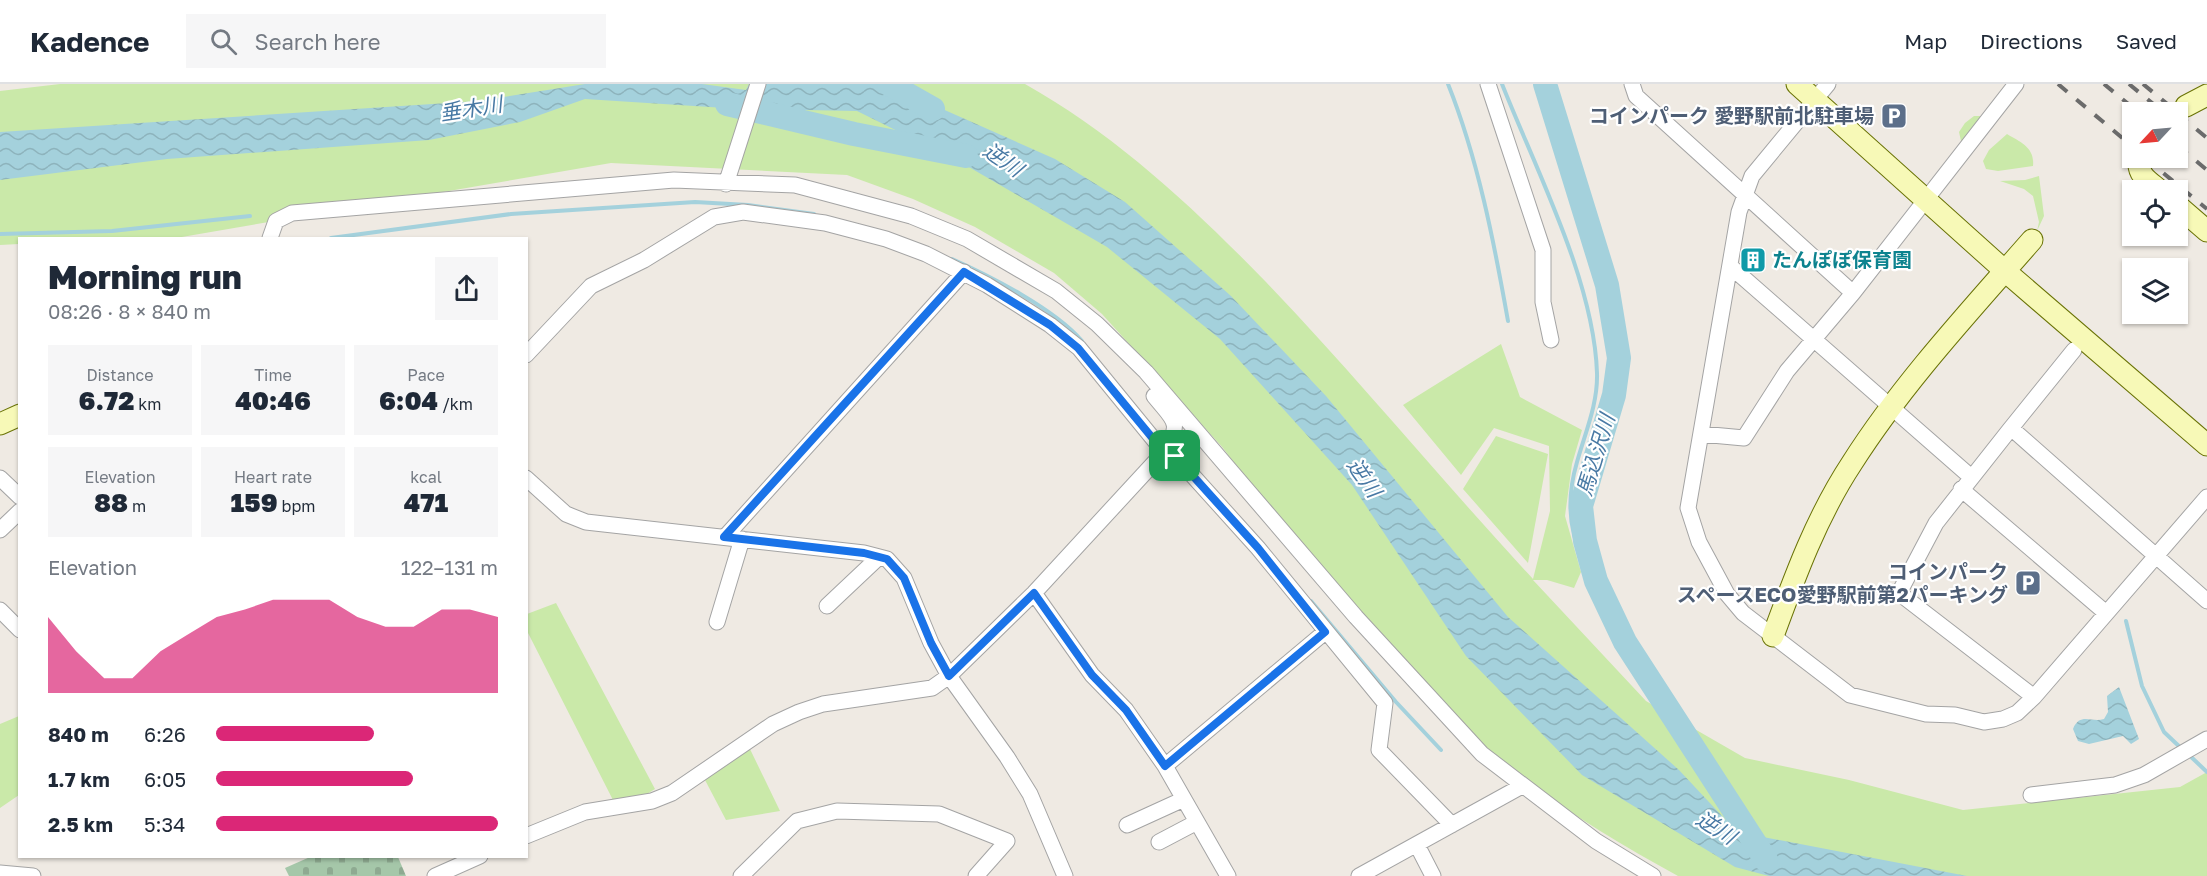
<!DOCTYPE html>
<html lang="en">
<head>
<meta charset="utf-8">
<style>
  :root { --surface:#fff; --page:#f6f6f7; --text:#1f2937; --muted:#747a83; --line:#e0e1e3; --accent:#db2777 }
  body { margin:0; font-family:"Golos Text","Noto Sans JP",sans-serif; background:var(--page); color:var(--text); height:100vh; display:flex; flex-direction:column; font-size:22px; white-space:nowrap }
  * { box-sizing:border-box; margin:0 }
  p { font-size:20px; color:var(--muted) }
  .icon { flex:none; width:33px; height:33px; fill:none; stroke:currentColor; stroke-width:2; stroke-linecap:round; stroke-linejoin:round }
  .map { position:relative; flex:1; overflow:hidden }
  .side { position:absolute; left:18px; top:153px; width:510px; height:621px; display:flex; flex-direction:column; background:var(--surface); border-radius:0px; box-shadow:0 2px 4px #0004 }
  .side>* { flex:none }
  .needle { width:39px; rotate:244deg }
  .tools { position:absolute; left:2122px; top:18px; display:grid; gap:12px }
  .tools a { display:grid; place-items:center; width:66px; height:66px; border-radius:0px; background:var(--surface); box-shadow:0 2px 4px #0004; font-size:30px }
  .pin { position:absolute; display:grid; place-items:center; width:51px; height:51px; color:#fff; margin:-26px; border-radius:12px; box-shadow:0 3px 9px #0006 }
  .round { display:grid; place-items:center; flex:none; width:63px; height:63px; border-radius:0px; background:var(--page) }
  .summary { display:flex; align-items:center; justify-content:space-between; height:102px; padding:0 30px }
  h1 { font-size:33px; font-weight:800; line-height:45px }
  .stats { display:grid; grid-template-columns:repeat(3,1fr); gap:9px; height:102px; padding:6px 30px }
  .stats div { display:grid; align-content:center; border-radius:0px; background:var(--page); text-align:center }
  .stats b { font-size:26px; font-weight:800 }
  .stats small { font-size:16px; font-weight:400 }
  .stats p { font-size:16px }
  .chart { height:168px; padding:12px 30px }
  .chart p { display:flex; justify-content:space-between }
  .chart svg { width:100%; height:108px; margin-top:6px; fill:var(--accent); opacity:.7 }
  ul { padding:0 30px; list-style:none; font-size:20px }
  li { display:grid; grid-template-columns:96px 72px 1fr; align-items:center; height:45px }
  li i { height:15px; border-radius:8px; background:var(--accent) }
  header { display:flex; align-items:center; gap:36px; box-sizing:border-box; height:84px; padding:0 30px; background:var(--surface); border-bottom:2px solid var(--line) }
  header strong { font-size:28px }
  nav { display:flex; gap:33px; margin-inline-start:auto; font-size:21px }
  .search { width:420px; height:54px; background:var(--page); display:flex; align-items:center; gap:15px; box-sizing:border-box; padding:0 21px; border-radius:0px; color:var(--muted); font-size:22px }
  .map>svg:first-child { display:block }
  .grass { fill:#cae9a9 }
  .cemetery { fill:url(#cemetery-stones) }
  .water { fill:url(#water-waves) }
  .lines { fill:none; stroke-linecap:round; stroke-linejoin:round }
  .stream { stroke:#a4d1dc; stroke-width:4 }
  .river { stroke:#a4d1dc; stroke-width:24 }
  .street-casing { stroke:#a4a4a4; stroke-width:17 }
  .secondary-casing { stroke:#6a7306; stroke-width:23 }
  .street { stroke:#fff; stroke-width:15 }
  .secondary { stroke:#f7f9b7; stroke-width:21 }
  .rail { stroke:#6b6b6b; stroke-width:4; stroke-dasharray:12 12; stroke-linecap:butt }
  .route-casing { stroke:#fff; stroke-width:12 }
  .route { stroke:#1a73e8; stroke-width:8 }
  .labels { text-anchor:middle; stroke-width:4.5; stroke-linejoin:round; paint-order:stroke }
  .service-label { font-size:20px; font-weight:bold; fill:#4e5e75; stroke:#fff; text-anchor:end }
  .culture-label { font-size:20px; font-weight:bold; fill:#0d838f; stroke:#fff; text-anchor:start }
  .water-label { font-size:21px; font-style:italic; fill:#4879a4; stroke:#fff }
</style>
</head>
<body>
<header>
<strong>Kadence</strong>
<div class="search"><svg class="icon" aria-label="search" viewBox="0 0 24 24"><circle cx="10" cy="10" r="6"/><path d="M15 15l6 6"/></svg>Search here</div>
<nav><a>Map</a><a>Directions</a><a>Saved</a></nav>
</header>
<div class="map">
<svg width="2207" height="792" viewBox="0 0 2207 792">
  <defs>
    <pattern id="cemetery-stones" width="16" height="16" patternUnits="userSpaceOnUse" patternTransform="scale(1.5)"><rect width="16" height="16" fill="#a5c7a9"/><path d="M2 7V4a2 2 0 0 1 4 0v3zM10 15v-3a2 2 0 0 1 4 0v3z" fill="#8eaa91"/></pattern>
    <pattern id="water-waves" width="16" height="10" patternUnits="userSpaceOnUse" patternTransform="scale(1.5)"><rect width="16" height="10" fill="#a4d1dc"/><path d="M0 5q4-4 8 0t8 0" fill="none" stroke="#8db3bc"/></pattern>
  </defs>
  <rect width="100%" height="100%" fill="#efeae3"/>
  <path class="grass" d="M60,0H1025C1116,51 1194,124 1266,198C1358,294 1442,397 1533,495L1550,427L1549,362L1494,344L1461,391L1403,321L1501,260L1520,313L1582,346L1572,380L1565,432L1581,488L1574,504L1547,496H1533L1646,617L1745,674L1849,696L1963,726L2180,703L2207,688V792H1678C1615,758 1553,719 1495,675L1269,426L1223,364L1102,230L1054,189L975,143L913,115L847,91L611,79L176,154H20L19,160L0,161V7Z
    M1974,32H1991L1963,66L1959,48L1965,39Z
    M2007,50C2020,58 2035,63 2033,82L1998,87L1986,85L1983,77L1989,66Z
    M2039,92L2044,132L2037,147L2039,138L2033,112L2024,105L2000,97L2025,96Z
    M1496,352L1548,370L1528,479L1463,405Z
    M556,519L655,705L642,713L614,718L527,547V530Z
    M19,632V711L0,724V640Z
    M749,663L780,727L726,736L705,696Z"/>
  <path class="cemetery" d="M310,773H398L406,792H289L285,784Z"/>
  <path class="water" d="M585,0H702L746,6L749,0H886L1055,75L1125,118L1231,212L1326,312L1508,533L1679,686L1737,748L1967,792H1769L1735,783L1582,691L1466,572L1352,401L1220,255L1107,163L962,79L857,27L741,25L585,15L520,38L429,56L167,75L0,96V48L479,17Z
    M2119,603L2139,655L2131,660L2123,652L2089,660L2078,657L2073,645C2080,628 2091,639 2104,635L2108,628L2107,612Z"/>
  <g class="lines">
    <path class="stream" d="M1448,0C1478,75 1494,158 1508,237
      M1502,0C1536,86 1594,197 1597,289C1598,320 1585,349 1577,378C1558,443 1582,476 1612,532
      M0,150L112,147L250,132
      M331,154L511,130L695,118L748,121L814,130
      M952,175C990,192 1055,225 1082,257
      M1311,517L1396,618L1441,666
      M2126,537L2142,602L2164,648L2182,665
      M2188,670L2207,688"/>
    <path class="river" d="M889,0L933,25
      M1545,0L1607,201L1619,274L1614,311L1581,422L1585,457L1596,497L1625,558L1766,776
      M727,20L854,50L966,72"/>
    <defs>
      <path id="street" d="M1488,0L1543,166V218L1551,256
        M1632,0L1636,12L1853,209L1787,287L1744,354L1701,350
        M1828,0L1752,92L1739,128L1688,424L1699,458L1727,510L1743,529L1850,611L1926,630L1955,631L1984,638L2003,635L2017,629L2034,613L2207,413
        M726,100L758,0
        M270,154L276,137L292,129L674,96L795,101L911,132L967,155L1056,207L1097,240L1146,288L1356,533L1482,670L1596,757L1653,792
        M1730,182L1971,393
        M1853,209L2016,0
        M526,271L591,202L644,176L714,133L743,128L825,139L886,155L926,170L987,201L1050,241L1079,264L1164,368L1175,372L1258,464L1385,619L1379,666L1452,741
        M2011,344L2074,266
        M0,394L20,413
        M526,394L566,430L586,438L864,469L887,475L904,494L931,559L949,592L1007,673L1030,710L1065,792
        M1961,405L2106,529
        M0,446L20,427
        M725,453L964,188
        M1034,509L1092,591L1126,626L1165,682L1228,792
        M827,522L879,473
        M0,526L20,546
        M717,538L742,455
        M2034,613L1899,509L1936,439L2011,344L2207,517
        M1165,682L1325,548
        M2031,711L2115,701L2144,691L2207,655
        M1127,741L1184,715
        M526,752L585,728L652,717L672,709L773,640L799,628L823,620L932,604L949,592L1034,509L1164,368C1183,338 1174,337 1154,312
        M1159,758L1197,738
        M1417,761L1433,792
        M0,789L33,792
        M435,792L480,772
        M741,792L797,737L837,727L939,730L1007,757L976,792
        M1359,792L1522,702"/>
      <path id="secondary" d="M1797,0L2005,187L2207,361
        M2186,22L2207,11
        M2139,78C2138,92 2150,98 2159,106
        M2178,122L2207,147
        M0,340L20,331
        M1773,552C1795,492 1817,432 1852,379C1903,299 1970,227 2032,156"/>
    </defs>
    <use href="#street" class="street-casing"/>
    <use href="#secondary" class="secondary-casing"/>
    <use href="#street" class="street"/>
    <use href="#secondary" class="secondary"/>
    <path class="rail" d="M2058,0L2133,63
      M2104,0L2138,28
      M2129,0L2163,28
      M2143,0L2177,28
      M2178,30L2207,54
      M2178,62L2207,86
      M2145,74L2207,125"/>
  </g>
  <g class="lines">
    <defs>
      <path id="route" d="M964,188L1050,241L1078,264L1164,368L1175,372L1258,464L1325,548L1165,682L1126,626L1092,591L1034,509L949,592L931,559L904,494L887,475L864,469L724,453Z"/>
    </defs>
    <use href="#route" class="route-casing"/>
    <use href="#route" class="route"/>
  </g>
  <defs>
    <symbol id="parking-square" viewBox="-11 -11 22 22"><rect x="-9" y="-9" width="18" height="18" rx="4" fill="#5c6f8a" stroke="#fff"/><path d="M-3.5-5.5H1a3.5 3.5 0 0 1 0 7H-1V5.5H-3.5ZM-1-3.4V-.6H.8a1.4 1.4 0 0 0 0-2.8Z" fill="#fff"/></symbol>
    <symbol id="building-square" viewBox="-11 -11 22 22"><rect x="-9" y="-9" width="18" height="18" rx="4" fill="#0f9aa8" stroke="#fff"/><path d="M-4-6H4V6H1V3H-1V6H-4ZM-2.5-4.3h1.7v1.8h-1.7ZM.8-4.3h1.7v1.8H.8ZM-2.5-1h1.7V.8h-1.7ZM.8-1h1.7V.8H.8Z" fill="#fff"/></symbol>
  </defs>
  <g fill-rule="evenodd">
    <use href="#parking-square" x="1879" y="17" width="30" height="30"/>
    <use href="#building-square" x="1738" y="161" width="30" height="30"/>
    <use href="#parking-square" x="2013" y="484" width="30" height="30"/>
  </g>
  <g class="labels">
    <g class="service-label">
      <text x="1874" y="39">コインパーク 愛野駅前北駐車場</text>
      <text x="2008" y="495">コインパーク<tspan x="2008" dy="23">スペースECO愛野駅前第2パーキング</tspan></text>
    </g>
    <g class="culture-label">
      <text x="1772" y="183">たんぽぽ保育園</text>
    </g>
    <g class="water-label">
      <text transform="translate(471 25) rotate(-9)" y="7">垂木川</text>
      <text transform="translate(1003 76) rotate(35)" y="7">逆川</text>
      <text transform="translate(1596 371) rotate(-73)" y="7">馬込沢川</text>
      <text transform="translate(1364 394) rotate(55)" y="7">逆川</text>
      <text transform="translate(1716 744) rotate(32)" y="7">逆川</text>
    </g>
  </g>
</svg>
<div class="tools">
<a><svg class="needle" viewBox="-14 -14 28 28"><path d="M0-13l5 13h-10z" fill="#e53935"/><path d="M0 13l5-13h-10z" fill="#747a83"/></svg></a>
<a><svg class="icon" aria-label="locate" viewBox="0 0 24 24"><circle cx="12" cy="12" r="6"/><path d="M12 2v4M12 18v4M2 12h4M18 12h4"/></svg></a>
<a><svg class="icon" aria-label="layers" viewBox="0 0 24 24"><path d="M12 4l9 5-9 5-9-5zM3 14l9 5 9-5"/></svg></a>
</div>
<div class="pin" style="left:1175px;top:372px;background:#1e9e55"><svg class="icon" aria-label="arrive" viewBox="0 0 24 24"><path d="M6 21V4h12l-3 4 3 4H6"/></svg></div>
<section class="side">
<div class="summary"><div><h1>Morning run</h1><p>08:26 · 8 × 840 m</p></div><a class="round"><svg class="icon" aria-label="share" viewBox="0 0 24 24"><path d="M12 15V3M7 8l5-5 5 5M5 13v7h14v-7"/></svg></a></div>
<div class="stats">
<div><p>Distance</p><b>6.72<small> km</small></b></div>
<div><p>Time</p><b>40:46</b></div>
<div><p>Pace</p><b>6:04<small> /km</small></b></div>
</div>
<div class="stats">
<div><p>Elevation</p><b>88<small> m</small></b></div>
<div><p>Heart rate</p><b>159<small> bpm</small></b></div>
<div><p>kcal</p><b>471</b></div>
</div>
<div class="chart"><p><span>Elevation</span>122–131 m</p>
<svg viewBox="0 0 160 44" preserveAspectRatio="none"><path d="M0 44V13L10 27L20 38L30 38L40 27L50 20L60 13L70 10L80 6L90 6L100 6L110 13L120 17L130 17L140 10L150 10L160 13V44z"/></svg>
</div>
<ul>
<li><b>840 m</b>6:26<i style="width:56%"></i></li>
<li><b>1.7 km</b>6:05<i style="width:70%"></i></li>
<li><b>2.5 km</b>5:34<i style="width:100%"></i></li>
</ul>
</section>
</div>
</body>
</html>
